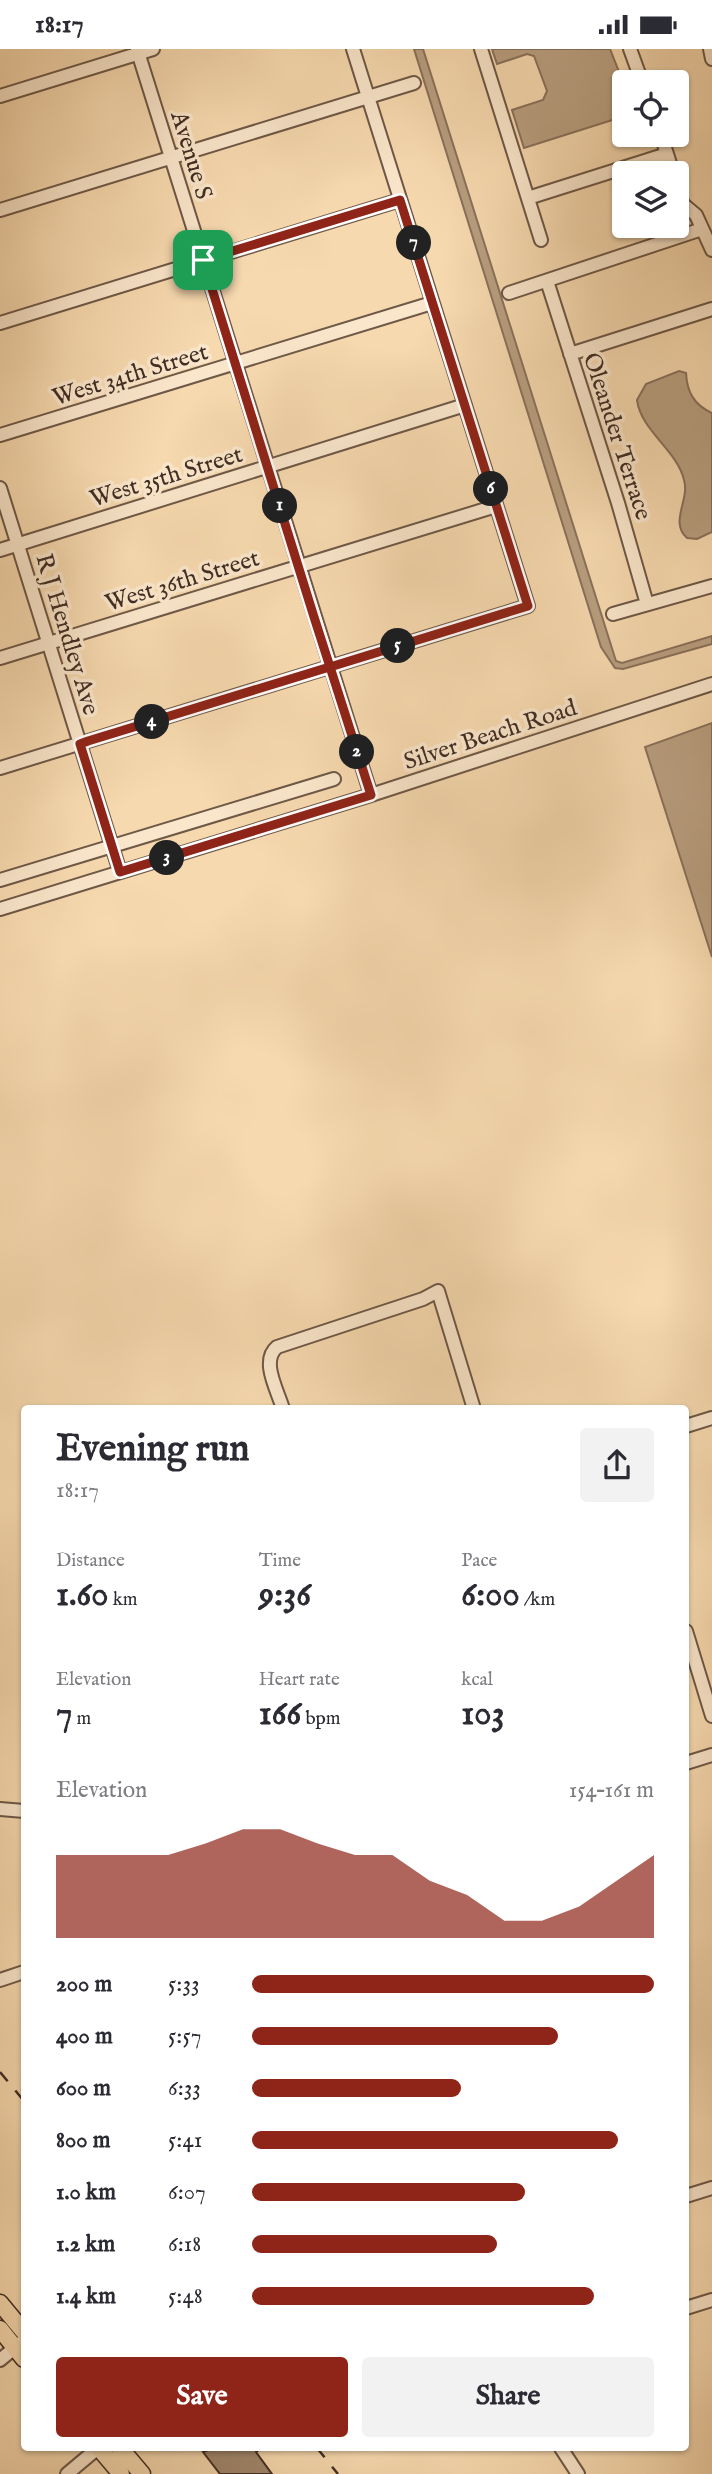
<!DOCTYPE html>
<html lang="en">
<head>
<meta charset="utf-8">
<style>
  :root { --surface:#fff; --page:#f2f2f3; --text:#2b2b33; --muted:#7c7c81; --accent:#8f2418 }
  body { margin:0; font-family:"IM FELL English",serif; background:var(--page); color:var(--text); height:100vh; display:flex; flex-direction:column; font-size:26px; white-space:nowrap }
  * { box-sizing:border-box; margin:0 }
  p { font-size:23px; color:var(--muted) }
  .icon { flex:none; width:38px; height:38px; fill:none; stroke:currentColor; stroke-width:2; stroke-linecap:round; stroke-linejoin:round }
  .map { position:relative; flex:1; overflow:hidden }
  .details { position:absolute; left:21px; top:1356px; width:668px; height:1046px; display:flex; flex-direction:column; background:var(--surface); border-radius:7px; box-shadow:0 2px 5px #0004 }
  .details>* { flex:none }
  .fabs { position:absolute; left:612px; top:21px; display:grid; gap:14px }
  .fabs a { display:grid; place-items:center; width:77px; height:77px; border-radius:7px; background:var(--surface); box-shadow:0 2px 5px #0004; font-size:35px }
  .pin { position:absolute; display:grid; place-items:center; width:60px; height:60px; color:#fff; margin:-30px; border-radius:14px; box-shadow:0 4px 10px #0006 }
  .km { position:absolute; width:35px; height:35px; margin:-18px; border-radius:50%; background:#222; color:#fff; font-size:19px; line-height:35px; text-align:center }
  .round { display:grid; place-items:center; flex:none; width:74px; height:74px; border-radius:7px; background:var(--page) }
  .head { display:flex; align-items:center; justify-content:space-between; height:119px; padding:0 35px }
  h1 { font-size:38px; font-weight:800; line-height:52px }
  .stats { display:grid; grid-template-columns:repeat(3,1fr); gap:10px; height:119px; padding:7px 35px }
  .stats div { display:grid; align-content:center }
  .stats b { font-size:35px; font-weight:800 }
  .stats small { font-size:19px; font-weight:400 }
  .stats p { font-size:19px }
  .chart { height:196px; padding:14px 35px }
  .chart p { display:flex; justify-content:space-between }
  .chart svg { width:100%; height:126px; margin-top:7px; fill:var(--accent); opacity:.7 }
  .action { display:flex; gap:14px; margin-top:auto; padding:14px 35px }
  .action a { flex:1; height:80px; border-radius:7px; background:var(--accent); color:#fff; font-size:28px; font-weight:800; line-height:80px; text-align:center }
  .action a+a { background:var(--page); color:var(--text) }
  ul { padding:0 35px; list-style:none; font-size:23px }
  li { display:grid; grid-template-columns:112px 84px 1fr; align-items:center; height:52px }
  li i { height:18px; border-radius:9px; background:var(--accent) }
  .status { display:flex; justify-content:space-between; align-items:center; height:49px; padding:0 35px; background:var(--surface); direction:ltr }
  .status svg { height:19px; fill:currentColor }
  .map>svg:first-child { display:block }
  .water { fill:#b99f80; stroke:#89715b; stroke-width:2 }
  .building { fill:#9f866c; stroke:#402d24; stroke-width:2 }
  .lines { fill:none; stroke-linecap:round; stroke-linejoin:round }
  .minor-casing { stroke:#6e5847; stroke-width:16 }
  .major-casing { stroke:#402d24; stroke-width:19 }
  .minor { stroke:#fae6cb; stroke-width:12 }
  .major { stroke:#f7d9af; stroke-width:16 }
  .rail { stroke:#402d24; stroke-width:2.5; stroke-dasharray:12 12; stroke-linecap:butt }
  .route-casing { stroke:#fff; stroke-width:14 }
  .route { stroke:#8f2418; stroke-width:9 }
  .labels { text-anchor:middle; stroke-width:7; stroke-linejoin:round; paint-order:stroke }
  .street-label { font-size:24px; fill:#402d24; stroke:#fae6cb }
</style>
</head>
<body>
<div class="status"><b>18:17</b><svg viewBox="0 0 49 12"><path d="M0 12V9h3v3zM5 12V6h3v6zM10 12V3h3v9zM15 12V0h3v12zM26 1h20v11H26zM47 4h2v5h-2z"/></svg></div>
<div class="map">
<svg width="712" height="2425" viewBox="0 0 712 2425">
  <rect width="100%" height="100%" fill="#f7d9af"/>
  <filter id="stains"><feTurbulence type="fractalNoise" baseFrequency=".00286" numOctaves="4"/><feColorMatrix values="0 0 0 0 .2 0 0 0 0 .09 0 0 0 0 .02 0 0 0 .5 -.17"/></filter>
  <radialGradient id="worn" r=".72"><stop offset=".6" stop-color="#630" stop-opacity="0"/><stop offset="1" stop-color="#630" stop-opacity=".3"/></radialGradient>
  <path class="water" d="M414,0H423L616,612L622,614L712,587V595L623,620L615,619L601,598Z
    M492,0H610L625,38V67L524,99L512,61L543,51L547,42L534,7L527,5L497,15Z
    M679,322L686,324C687,343 694,356 712,364V483L697,490L687,489C669,473 690,451 684,431C677,401 641,382 637,351L646,335Z
    M712,674V908L645,698Z"/>
  <path class="building" d="M214,2399H262L256,2403L272,2425H220L203,2403Z"/>
  <g class="lines">
    <defs>
      <path id="minor" d="M137,0L371,746
        M481,0L541,191
        M630,0L642,33
        M710,0L712,10
        M0,47L153,0
        M661,86L673,124
        M677,140L683,155L696,166L712,201
        M528,149L667,105
        M0,161L414,34
        M547,232L618,454L647,555
        M509,244L702,180
        M0,274L400,151
        M570,305L712,260
        M0,386L432,254
        M0,439L120,823
        M0,501L465,356
        M613,565L712,537
        M0,609L496,457
        M0,719L528,557L353,0
        M0,831L334,730
        M0,860L371,746L712,635
        M283,1360C278,1342 260,1312 277,1298L423,1250L438,1242L474,1360
        M686,1377L712,1369
        M686,1582L712,1667
        M686,1714L712,1706
        M0,1760L24,1762
        M0,1931L24,1923
        M686,2147L712,2139
        M686,2259L712,2251
        M0,2311L24,2291
        M561,2399L578,2425
        M67,2425L98,2399"/>
      <path id="major" d="M0,2254L24,2283
        M0,2280L24,2310
        M99,2399L121,2425
        M120,2399L142,2425"/>
    </defs>
    <use href="#minor" class="minor-casing"/>
    <use href="#major" class="major-casing"/>
    <use href="#minor" class="minor"/>
    <use href="#major" class="major"/>
    <path class="rail" d="M0,2023L24,2052
      M317,2399L338,2425"/>
  </g>
  <g class="lines">
    <defs>
      <path id="route" d="M203,211L314,568C333,627 352,686 371,746L120,823L80,695L88,692C166,668 244,644 323,620L330,618L528,557L400,151L203,211"/>
    </defs>
    <use href="#route" class="route-casing"/>
    <use href="#route" class="route"/>
  </g>
  <g class="labels">
    <g class="street-label">
      <text transform="translate(192 106) rotate(73)" y="8">Avenue S</text>
      <text transform="translate(130 325) rotate(-17)" y="8">West 34th Street</text>
      <text transform="translate(618 387) rotate(72)" y="8">Oleander Terrace</text>
      <text transform="translate(166 427) rotate(-17)" y="8">West 35th Street</text>
      <text transform="translate(182 531) rotate(-17)" y="8">West 36th Street</text>
      <text transform="translate(68 585) rotate(73)" y="8">R J Hendley Ave</text>
      <text transform="translate(490 685) rotate(-18)" y="8">Silver Beach Road</text>
    </g>
  </g>
  <rect width="100%" height="100%" filter="url(#stains)"/>
  <rect width="100%" height="100%" fill="url(#worn)"/>
</svg>
<div class="fabs">
<a><svg class="icon" aria-label="locate" viewBox="0 0 24 24"><circle cx="12" cy="12" r="6"/><path d="M12 2v4M12 18v4M2 12h4M18 12h4"/></svg></a>
<a><svg class="icon" aria-label="layers" viewBox="0 0 24 24"><path d="M12 4l9 5-9 5-9-5zM3 14l9 5 9-5"/></svg></a>
</div>
<div class="pin" style="left:203px;top:211px;background:#1e9e55"><svg class="icon" aria-label="arrive" viewBox="0 0 24 24"><path d="M6 21V4h12l-3 4 3 4H6"/></svg></div>
<b class="km" style="left:280px;top:457px">1</b>
<b class="km" style="left:357px;top:703px">2</b>
<b class="km" style="left:167px;top:809px">3</b>
<b class="km" style="left:152px;top:673px">4</b>
<b class="km" style="left:398px;top:597px">5</b>
<b class="km" style="left:491px;top:440px">6</b>
<b class="km" style="left:414px;top:194px">7</b>
<section class="details">
<div class="head"><div><h1>Evening run</h1><p>18:17</p></div><a class="round"><svg class="icon" aria-label="share" viewBox="0 0 24 24"><path d="M12 15V3M7 8l5-5 5 5M5 13v7h14v-7"/></svg></a></div>
<div class="stats">
<div><p>Distance</p><b>1.60<small> km</small></b></div>
<div><p>Time</p><b>9:36</b></div>
<div><p>Pace</p><b>6:00<small> /km</small></b></div>
</div>
<div class="stats">
<div><p>Elevation</p><b>7<small> m</small></b></div>
<div><p>Heart rate</p><b>166<small> bpm</small></b></div>
<div><p>kcal</p><b>103</b></div>
</div>
<div class="chart"><p><span>Elevation</span>154–161 m</p>
<svg viewBox="0 0 160 44" preserveAspectRatio="none"><path d="M0 44V15L10 15L20 15L30 15L40 11L50 6L60 6L70 11L80 15L90 15L100 24L110 29L120 38L130 38L140 33L150 24L160 15V44z"/></svg>
</div>
<ul>
<li><b>200 m</b>5:33<i style="width:100%"></i></li>
<li><b>400 m</b>5:57<i style="width:76%"></i></li>
<li><b>600 m</b>6:33<i style="width:52%"></i></li>
<li><b>800 m</b>5:41<i style="width:91%"></i></li>
<li><b>1.0 km</b>6:07<i style="width:68%"></i></li>
<li><b>1.2 km</b>6:18<i style="width:61%"></i></li>
<li><b>1.4 km</b>5:48<i style="width:85%"></i></li>
</ul>
<div class="action"><a>Save</a><a>Share</a></div>
</section>
</div>
</body>
</html>
